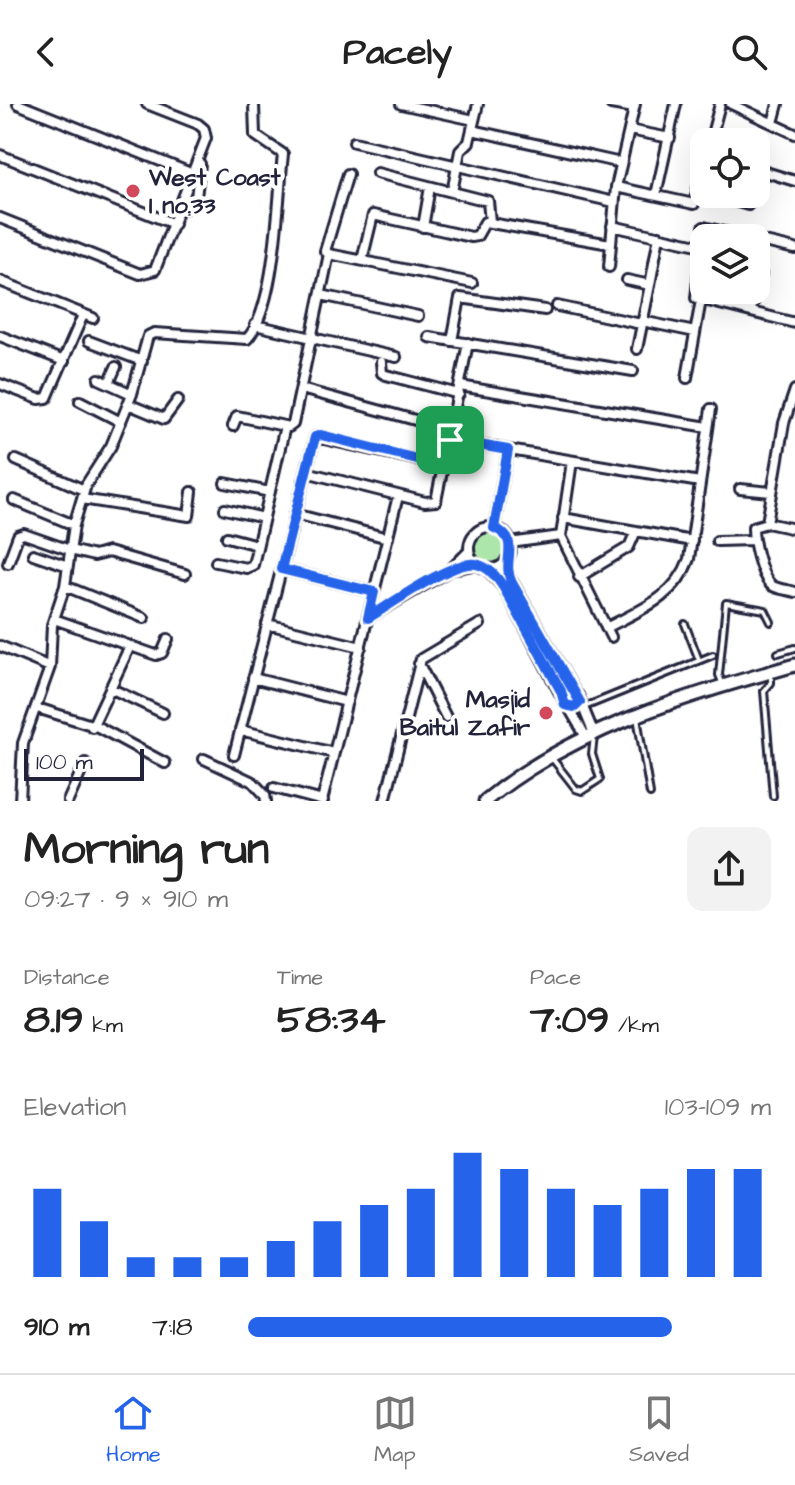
<!DOCTYPE html>
<html lang="en">
<head>
<meta charset="utf-8">
<style>
  :root { --surface:#fff; --page:#f2f2f2; --text:#222; --muted:#767676; --line:#e0e0e0; --accent:#2563eb }
  body { margin:0; font-family:"Architects Daughter",sans-serif; background:var(--page); color:var(--text); height:100vh; display:flex; flex-direction:column; font-size:30px; white-space:nowrap }
  * { box-sizing:border-box; margin:0 }
  p { font-size:26px; color:var(--muted) }
  .icon { flex:none; width:44px; height:44px; fill:none; stroke:currentColor; stroke-width:2; stroke-linecap:round; stroke-linejoin:round }
  .map { position:relative; height:697px; overflow:hidden }
  .details { display:flex; flex-direction:column; background:var(--surface); flex:1 }
  .details>* { flex:none }
  .buttons { position:absolute; left:690px; top:24px; display:grid; gap:16px }
  .buttons a { display:grid; place-items:center; width:80px; height:80px; border-radius:16px; background:var(--surface); box-shadow:0 8px 32px #0002; font-size:40px }
  .scale { position:absolute; left:24px; bottom:20px; width:120px; box-sizing:border-box; padding-left:8px; border:4px solid #22223b; border-top:0; font-size:22px; line-height:28px; white-space:nowrap; color:#22223b; -webkit-text-stroke:6px #fff; paint-order:stroke }
  .pin { position:absolute; display:grid; place-items:center; width:68px; height:68px; color:#fff; margin:-34px; border-radius:16px; box-shadow:0 4px 12px #0006 }
  .round { display:grid; place-items:center; flex:none; width:84px; height:84px; border-radius:16px; background:var(--page) }
  .summary { display:flex; align-items:center; justify-content:space-between; height:136px; padding:0 24px }
  h1 { font-size:44px; font-weight:800; line-height:60px }
  .stats { display:grid; grid-template-columns:repeat(3,1fr); gap:12px; height:136px; padding:8px 24px }
  .stats div { display:grid; align-content:center }
  .stats b { font-size:40px; font-weight:800 }
  .stats small { font-size:22px; font-weight:400 }
  .stats p { font-size:22px }
  .chart { height:224px; padding:16px 24px }
  .chart p { display:flex; justify-content:space-between }
  .chart svg { width:100%; height:144px; margin-top:8px; stroke:var(--accent); stroke-width:6 }
  ul { padding:0 24px; list-style:none; font-size:26px }
  li { display:grid; grid-template-columns:128px 96px 1fr; align-items:center; height:60px }
  li i { height:20px; border-radius:10px; background:var(--accent) }
  header { display:flex; justify-content:space-between; align-items:center; height:104px; padding:0 24px; background:var(--surface); font-size:36px; font-weight:800 }
  .tab-bar { display:flex; justify-content:space-around; align-items:center; height:112px; border-top:2px solid var(--line); background:var(--surface); font-size:22px; color:var(--muted) }
  .tab-bar a { display:grid; justify-items:center; gap:4px }
  .tab-bar .current { color:var(--accent) }
  .map>svg:first-child { display:block }
  .green { fill:#ade6aa; stroke:#688472; stroke-width:2 }
  .lines { fill:none; stroke-linecap:round; stroke-linejoin:round }
  .lane-casing { stroke:#22223b; stroke-width:10 }
  .street-casing { stroke:#22223b; stroke-width:14 }
  .secondary-casing { stroke:#22223b; stroke-width:17 }
  .lane { stroke:#fff; stroke-width:4 }
  .street { stroke:#fff; stroke-width:8 }
  .secondary { stroke:#fff; stroke-width:11 }
  .route-casing { stroke:#fff; stroke-width:16 }
  .route { stroke:#2563eb; stroke-width:10 }
  .poi-dot { fill:#d1495b; stroke:#fff; stroke-width:3 }
  .labels { text-anchor:middle; stroke-width:8; stroke-linejoin:round; paint-order:stroke }
  .poi-label { font-size:24px; font-weight:bold; fill:#22223b; stroke:#fff; text-anchor:start }
</style>
</head>
<body>
<header><svg class="icon" aria-label="back" viewBox="0 0 24 24"><path d="M15 5l-7 7 7 7"/></svg>Pacely<svg class="icon" aria-label="search" viewBox="0 0 24 24"><circle cx="10" cy="10" r="6"/><path d="M15 15l6 6"/></svg></header>
<div class="map">
<svg width="795" height="697" viewBox="0 0 795 697">
  <rect width="100%" height="100%" fill="#fff"/>
  <filter id="ink" filterUnits="userSpaceOnUse"><feTurbulence type="fractalNoise" baseFrequency=".0125" numOctaves="2"/><feDisplacementMap in="SourceGraphic" scale="16" xChannelSelector="R" yChannelSelector="G"/><feConvolveMatrix kernelMatrix="1 2 1 2 8 2 1 2 1" color-interpolation-filters="sRGB"/></filter>
  <g filter="url(#ink)">
    <path class="green" d="M493,423L506,433V449L495,459L479,457L472,442L478,426Z"/>
    <g class="lines">
      <defs>
        <path id="lane" d="M685,520L699,556
          M778,549L795,544
          M771,571V579L764,587L773,692
          M723,581L719,571L726,499L765,506L771,518
          M582,604L713,551
          M637,613L650,690
          M551,653L576,685L582,687L600,675L592,650L594,632"/>
        <path id="street" d="M18,0L193,70
          M401,0L474,16
          M611,0L634,4
          M731,0L795,30
          M773,19L778,0
          M472,26L621,59
          M629,26L670,34
          M354,38L614,98
          M710,38L720,0
          M0,51L174,120
          M756,65L795,77
          M377,69L488,97L490,118
          M616,83L694,100L704,61
          M452,88L460,47L469,38L478,0
          M710,90L748,101
          M656,91L676,0
          M180,105L195,102L200,60
          M0,114L140,170L155,166L206,34L204,25L198,20L147,0
          M612,122L702,142L696,194L795,219
          M423,123L430,83
          M704,123L749,134
          M756,136L795,145
          M329,150L472,179
          M362,156L373,111L471,133L477,132L485,118L610,140
          M609,163L616,83L635,0
          M627,176L650,181L637,245
          M0,177L93,214
          M650,181L659,132
          M321,191L418,212
          M716,198L718,186
          M557,202L641,220
          M751,206L761,170
          M642,217L695,228
          M255,221L396,253
          M0,232L64,257
          M429,233L633,267
          M89,237L142,257
          M452,237L460,194L545,206
          M381,258L382,269L386,271L459,290
          M687,274L701,196
          M99,275L132,290
          M109,279L116,263
          M0,280L39,295L47,294L83,211
          M460,282L708,323
          M301,285L452,326
          M80,297L121,318
          M128,300L164,315L178,296
          M233,322L237,312L289,323L293,320L329,150L325,147L348,70
          M450,336L700,378
          M16,356L84,386
          M306,368L425,398L436,397L468,239
          M225,379L270,388
          M740,385L771,388
          M82,395L189,412L192,388
          M14,396L74,421
          M225,405L264,414
          M295,410L388,434
          M563,414L692,437
          M767,419L784,319L795,286
          M469 444a21 21 0 1 1 42 0a21 21 0 1 1-42 0Z
          M494,424L508,346
          M795,425L767,419L753,423C753,437 760,469 770,480C776,486 787,485 795,488
          M561,432L572,357
          M227,433L257,441
          M717,437L753,436
          M510,439L561,432L611,533
          M33,450L68,462
          M506,456V467L575,588
          M216,458L246,464L253,461L285,322
          M8,459L18,432L24,430L70,446L94,452L108,448L185,470
          M281,465L374,488
          M487,465L504,484L563,595
          M450,466L477,460
          M579,473L629,443L636,427
          M65,482L144,514
          M368,514L450,466L469,447
          M54,515L156,551L162,549L168,535
          M267,520L361,543
          M606,524C640,506 675,494 689,455L711,305
          M0,542L50,563
          M419,560L446,613
          M253,574L347,598
          M112,585L163,609
          M580,598L571,604L563,595L571,587L578,591L594,630
          M37,604L98,623L165,659
          M569,604L586,633
          M92,623L130,542
          M240,626L334,649
          M234,651L315,333L445,362
          M204,655L253,678L265,691L266,697
          M274,684L323,697
          M20,697L23,639L50,563L52,521L65,482L74,421L86,381L111,342L132,290L148,232L154,229L247,235C276,204 278,94 283,50L255,31L254,0
          M68,697L85,659
          M322,697L398,392
          M385,697L421,555L480,520"/>
        <path id="secondary" d="M485,697C574,624 686,592 795,561"/>
      </defs>
      <use href="#lane" class="lane-casing"/>
      <use href="#street" class="street-casing"/>
      <use href="#secondary" class="secondary-casing"/>
      <use href="#lane" class="lane"/>
      <use href="#street" class="street"/>
      <use href="#secondary" class="secondary"/>
    </g>
  </g>
  <g class="lines" filter="url(#ink)">
    <defs>
      <path id="route" d="M450,336L445,362L321,331L315,333L281,465L374,488L368,514C390,501 452,456 476,460C489,463 497,473 504,484L512,479L580,598L575,603L565,601L561,587L504,484L512,479C500,456 523,436 494,424L508,346L450,336"/>
    </defs>
    <use href="#route" class="route-casing"/>
    <use href="#route" class="route"/>
  </g>
  <g class="poi-dot">
    <circle cx="133" cy="87" r="8"/>
    <circle cx="546" cy="609" r="8"/>
  </g>
  <g class="labels">
    <g class="poi-label">
      <text x="149" y="81">West Coast<tspan x="149" dy="28">I no.33</tspan></text>
      <text x="530" y="603" text-anchor="end">Masjid<tspan x="530" dy="28">Baitul Zafir</tspan></text>
    </g>
  </g>
</svg>
<div class="buttons">
<a><svg class="icon" aria-label="locate" viewBox="0 0 24 24"><circle cx="12" cy="12" r="6"/><path d="M12 2v4M12 18v4M2 12h4M18 12h4"/></svg></a>
<a><svg class="icon" aria-label="layers" viewBox="0 0 24 24"><path d="M12 4l9 5-9 5-9-5zM3 14l9 5 9-5"/></svg></a>
</div>
<div class="scale">100 m</div>
<div class="pin" style="left:450px;top:336px;background:#1e9e55"><svg class="icon" aria-label="arrive" viewBox="0 0 24 24"><path d="M6 21V4h12l-3 4 3 4H6"/></svg></div>
</div>
<section class="details">
<div class="summary"><div><h1>Morning run</h1><p>09:27 · 9 × 910 m</p></div><a class="round"><svg class="icon" aria-label="share" viewBox="0 0 24 24"><path d="M12 15V3M7 8l5-5 5 5M5 13v7h14v-7"/></svg></a></div>
<div class="stats">
<div><p>Distance</p><b>8.19<small> km</small></b></div>
<div><p>Time</p><b>58:34</b></div>
<div><p>Pace</p><b>7:09<small> /km</small></b></div>
</div>
<div class="chart"><p><span>Elevation</span>103–109 m</p>
<svg viewBox="0 0 160 44" preserveAspectRatio="none"><path d="M5 44V17M15 44V27M25 44V38M35 44V38M45 44V38M55 44V33M65 44V27M75 44V22M85 44V17M95 44V6M105 44V11M115 44V17M125 44V22M135 44V17M145 44V11M155 44V11"/></svg>
</div>
<ul>
<li><b>910 m</b>7:18<i style="width:81%"></i></li>
</ul>
</section>
<nav class="tab-bar">
<a class="current"><svg class="icon" aria-label="home" viewBox="0 0 24 24"><path d="M3 11l9-7 9 7M6 9v11h12V9"/></svg>Home</a>
<a><svg class="icon" aria-label="map" viewBox="0 0 24 24"><path d="M3 6l6-2 6 2 6-2v14l-6 2-6-2-6 2zM9 4v14M15 6v14"/></svg>Map</a>
<a><svg class="icon" aria-label="saved" viewBox="0 0 24 24"><path d="M7 4h10v16l-5-4-5 4z"/></svg>Saved</a>
</nav>
</body>
</html>
